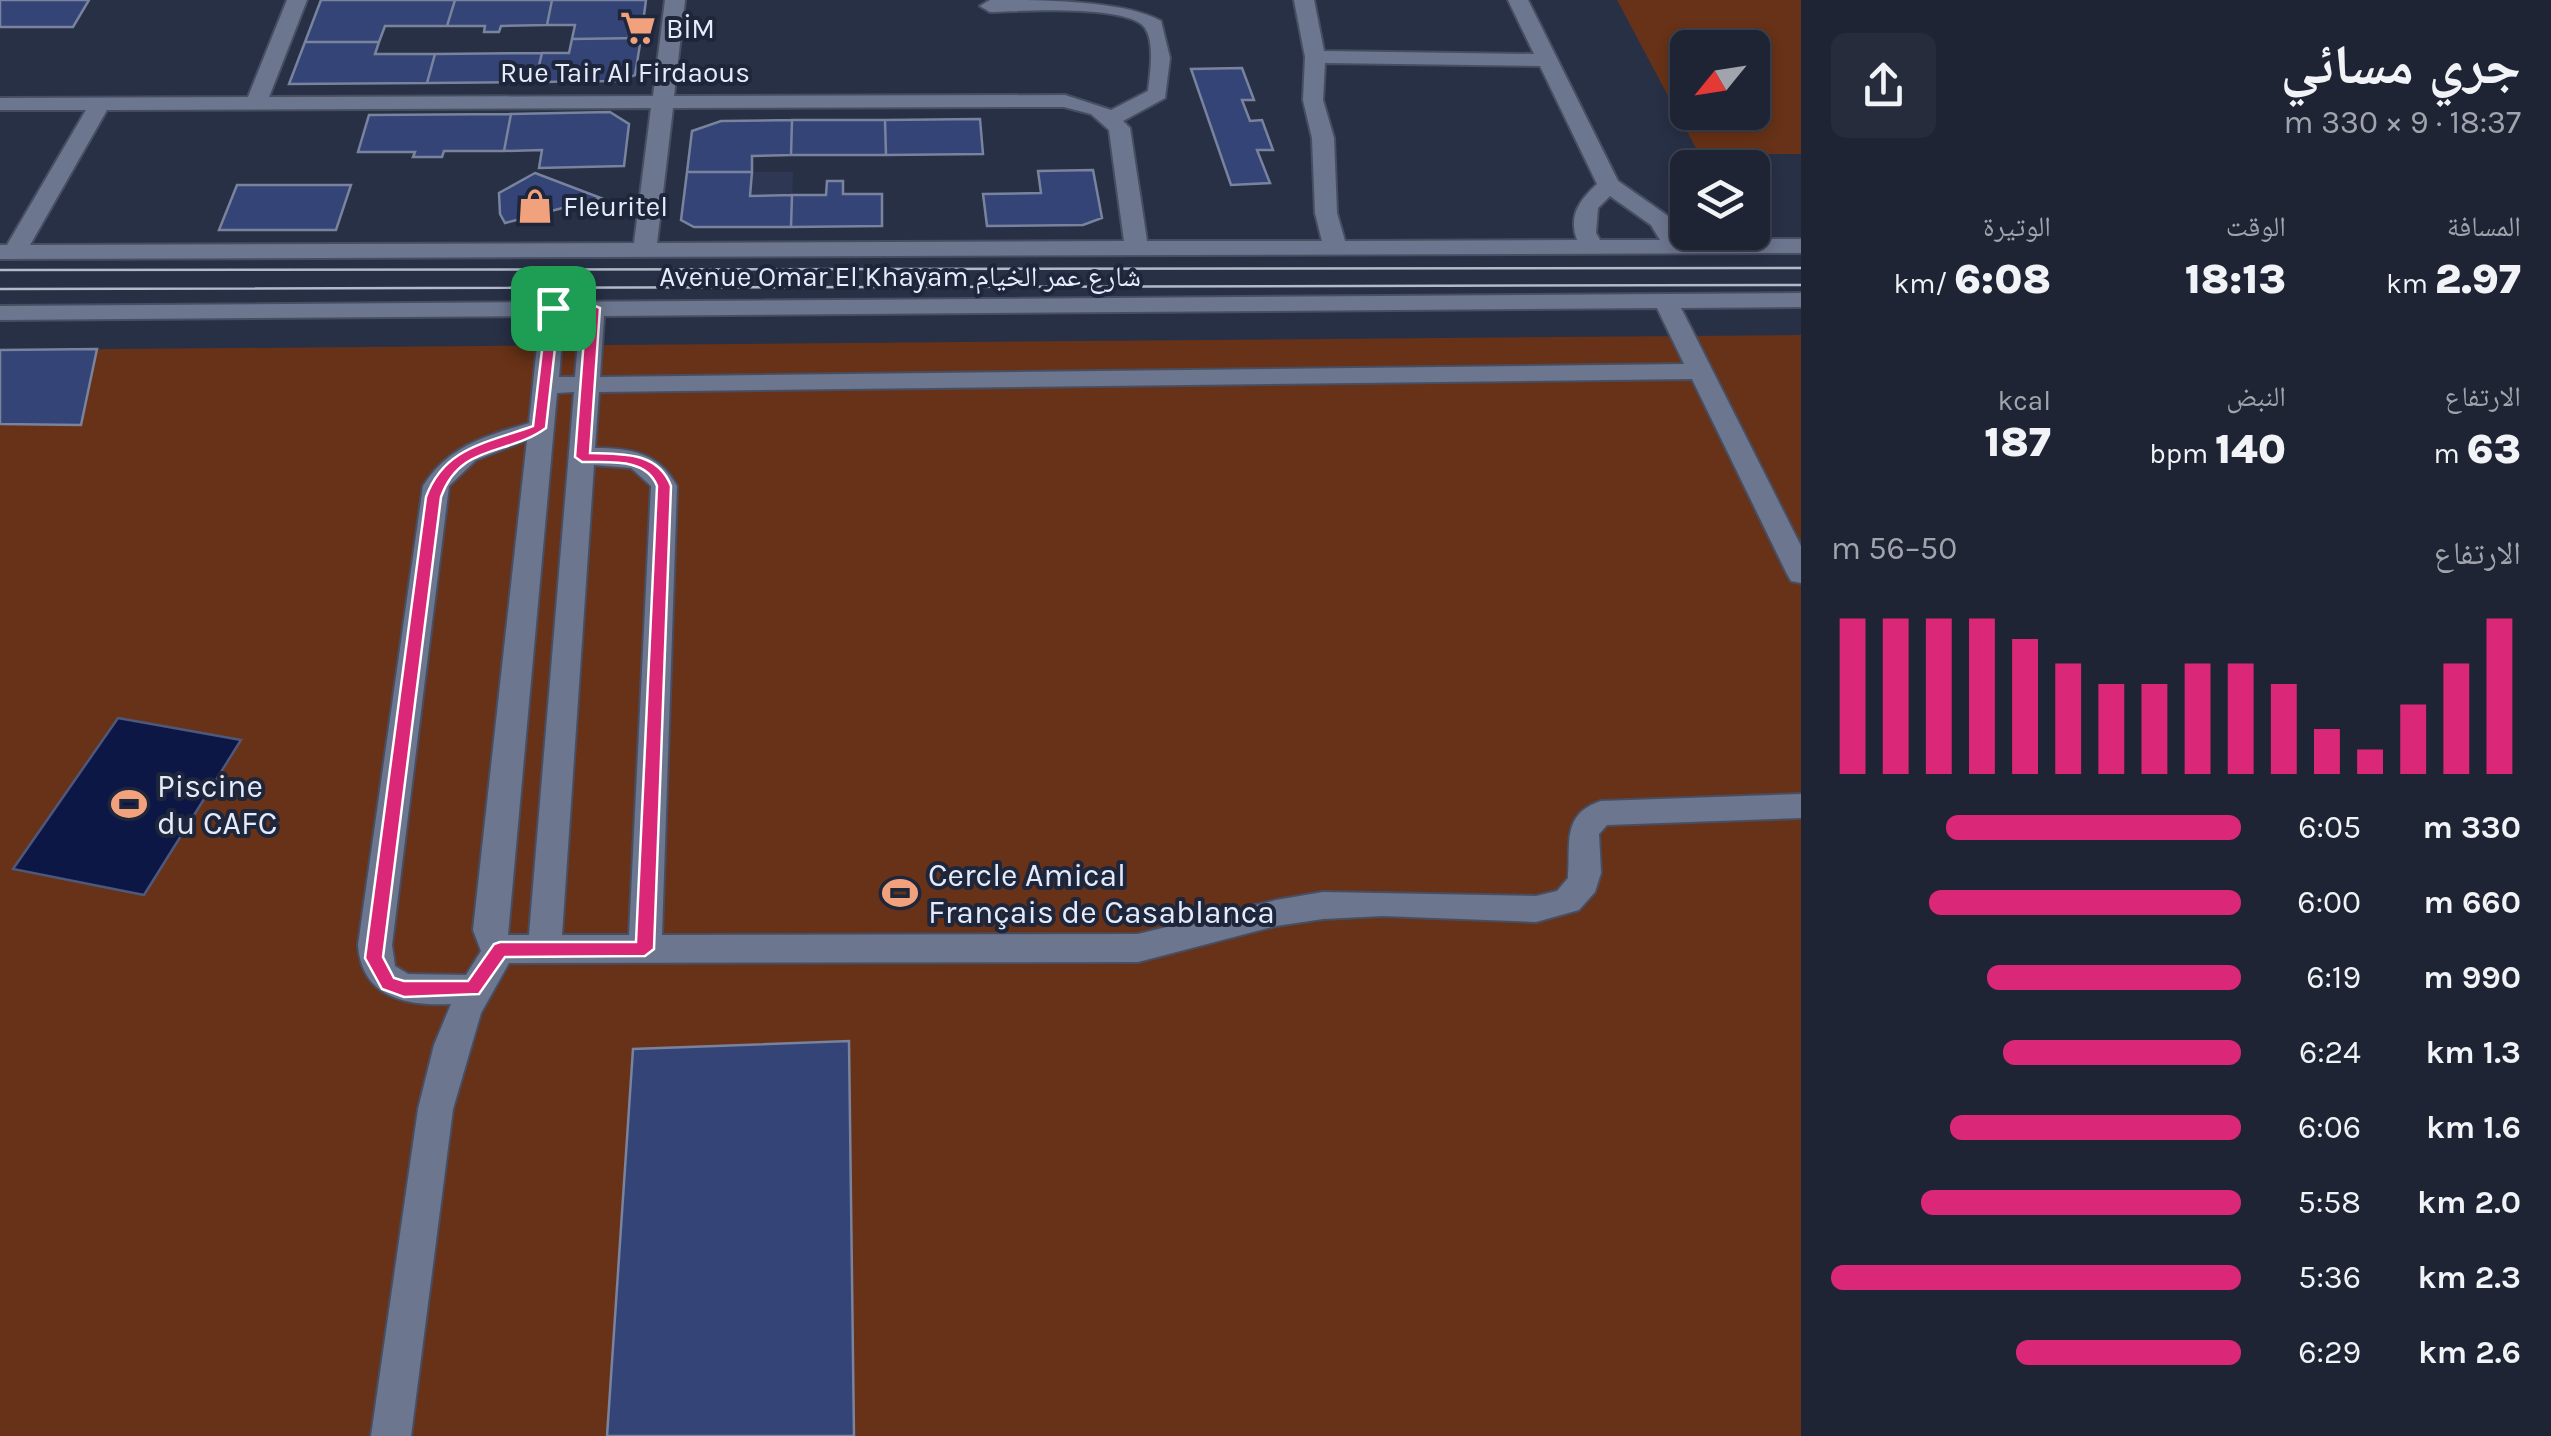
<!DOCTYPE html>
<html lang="ar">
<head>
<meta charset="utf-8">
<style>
  :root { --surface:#1e2434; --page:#262c3c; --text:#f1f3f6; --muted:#a1a4ac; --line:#3c414f; --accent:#db2777 }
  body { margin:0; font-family:Karla,"Noto Naskh Arabic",sans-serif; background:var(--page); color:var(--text); direction:rtl; height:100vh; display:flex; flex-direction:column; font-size:38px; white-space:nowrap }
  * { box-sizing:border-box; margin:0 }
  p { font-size:32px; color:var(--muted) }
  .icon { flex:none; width:55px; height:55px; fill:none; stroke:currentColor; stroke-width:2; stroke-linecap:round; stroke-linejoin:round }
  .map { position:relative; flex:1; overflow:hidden; direction:ltr }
  .details { display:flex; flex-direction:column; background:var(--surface); width:750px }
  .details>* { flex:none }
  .needle { width:65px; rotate:240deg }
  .buttons { position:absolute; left:1670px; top:30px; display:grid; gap:20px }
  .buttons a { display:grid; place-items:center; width:100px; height:100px; border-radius:15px; background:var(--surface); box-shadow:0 5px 15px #0003,0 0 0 2px var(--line); font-size:50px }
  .pin { position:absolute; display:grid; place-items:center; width:85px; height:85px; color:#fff; margin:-42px; border-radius:20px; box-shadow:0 5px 15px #0006 }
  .round { display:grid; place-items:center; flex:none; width:105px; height:105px; border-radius:15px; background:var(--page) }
  .overview { display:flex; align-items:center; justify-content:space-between; height:170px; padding:0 30px }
  h1 { font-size:55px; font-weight:800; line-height:75px }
  .metrics { display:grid; grid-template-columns:repeat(3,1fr); gap:15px; height:170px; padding:10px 30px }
  .metrics div { display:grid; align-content:center }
  .metrics b { font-size:42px; font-weight:800 }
  .metrics small { font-size:28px; font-weight:400 }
  .metrics p { font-size:28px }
  .chart { height:280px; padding:20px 30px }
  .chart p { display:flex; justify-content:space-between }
  .chart svg { width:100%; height:180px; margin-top:10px; stroke:var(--accent); stroke-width:6 }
  ul { padding:0 30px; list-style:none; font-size:32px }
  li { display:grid; grid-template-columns:160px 120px 1fr; align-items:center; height:75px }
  li i { height:25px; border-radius:12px; background:var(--accent) }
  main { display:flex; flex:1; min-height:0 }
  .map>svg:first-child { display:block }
  .built { fill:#2e3855 }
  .green { fill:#673217; fill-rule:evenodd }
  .water { fill:#0d1746; stroke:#4e577c; stroke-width:2.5 }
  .building { fill:#344477; stroke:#79839d; stroke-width:2.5 }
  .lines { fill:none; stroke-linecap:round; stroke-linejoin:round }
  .minor-casing { stroke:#484e62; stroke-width:4 }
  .minor { fill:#6c768f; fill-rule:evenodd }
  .tram { stroke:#b3baca; stroke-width:2.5 }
  .route { fill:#db2777; stroke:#fff; stroke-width:2.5; fill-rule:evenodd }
  .labels { text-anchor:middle; stroke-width:8; stroke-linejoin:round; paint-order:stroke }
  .far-poi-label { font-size:28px; fill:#e5ebfa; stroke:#1e263b; text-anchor:start }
  .far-street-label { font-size:28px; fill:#e5ebfa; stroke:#1e263b }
  .poi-label { font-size:32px; fill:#e5ebfa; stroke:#1e263b; text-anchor:start }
</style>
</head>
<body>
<main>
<section class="details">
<div class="overview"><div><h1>جري مسائي</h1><p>18:37 · 9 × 330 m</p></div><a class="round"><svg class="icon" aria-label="share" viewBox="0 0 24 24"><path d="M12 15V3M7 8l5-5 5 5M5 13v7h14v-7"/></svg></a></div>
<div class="metrics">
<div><p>المسافة</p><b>2.97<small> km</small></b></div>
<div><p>الوقت</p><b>18:13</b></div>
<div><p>الوتيرة</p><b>6:08<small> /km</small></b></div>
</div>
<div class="metrics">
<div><p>الارتفاع</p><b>63<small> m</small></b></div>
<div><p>النبض</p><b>140<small> bpm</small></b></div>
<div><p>kcal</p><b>187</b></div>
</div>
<div class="chart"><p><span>الارتفاع</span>50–56 m</p>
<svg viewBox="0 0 160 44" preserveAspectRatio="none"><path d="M5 44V6M15 44V6M25 44V6M35 44V6M45 44V11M55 44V17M65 44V22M75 44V22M85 44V17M95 44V17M105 44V22M115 44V33M125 44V38M135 44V27M145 44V17M155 44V6"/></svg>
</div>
<ul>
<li><b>330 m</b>6:05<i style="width:72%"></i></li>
<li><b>660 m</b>6:00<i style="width:76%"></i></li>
<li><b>990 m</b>6:19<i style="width:62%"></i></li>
<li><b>1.3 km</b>6:24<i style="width:58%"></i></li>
<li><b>1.6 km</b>6:06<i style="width:71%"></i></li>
<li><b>2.0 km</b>5:58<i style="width:78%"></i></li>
<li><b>2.3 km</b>5:36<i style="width:100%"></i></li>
<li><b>2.6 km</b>6:29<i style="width:55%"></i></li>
</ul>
</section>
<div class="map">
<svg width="1801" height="1436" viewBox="0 0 1801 1436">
  <rect width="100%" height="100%" fill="#283046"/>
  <path class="built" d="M687,172H793L791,227H694L681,220Z"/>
  <path class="green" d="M1617,0H1801V154H1699ZM1688,48H1752V112H1688Z
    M1801,335V1436H0V350Z"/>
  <path class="water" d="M118,718L241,740L144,895L13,869Z"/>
  <path class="building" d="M0,0H89L73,27H0Z
    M321,0H455L447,26H385L379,42H305Z
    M455,0H552L547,25L501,26L499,32H484L485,26H447Z
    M552,0H646L641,38L572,39L575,25H547Z
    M641,38L635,75L621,81L535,82L542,53H569L572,39Z
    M305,42H379L375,54H435L427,83L289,84Z
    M542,53L535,82L427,83L435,54Z
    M1242,68L1254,100H1242L1250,121L1262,120L1273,150H1257L1270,183L1231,185L1191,69Z
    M610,112L629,124L624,166L539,168L542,150L504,151L511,114Z
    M511,114L504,151H444L442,157H413L415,152H358L369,115Z
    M980,119L983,154L886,155L885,120Z
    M792,120L791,155L752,156V172H687L692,131L721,121Z
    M792,120H885L886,155H791Z
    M1093,170L1102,218L1083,225L987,226L983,194L1041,193L1038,171Z
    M687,172H752L750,196L792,195L791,227H694L681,220Z
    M535,173L601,198L505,223L500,214L499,193Z
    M827,181H843V194H882V226L791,227L792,195H826Z
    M237,185H351L336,230H219Z
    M97,349L81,425L0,424V350Z
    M849,1041L854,1436H607L633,1049Z"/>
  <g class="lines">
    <defs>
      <path id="minor" d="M287,0H307L269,97L653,96L665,0H685L674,96L1065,95L1111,110L1148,91C1150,74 1155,43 1145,28C1129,4 1018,11 990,12L980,6L990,0C1038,0 1123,0 1161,21L1170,58L1165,98L1123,121L1130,128L1147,241H1322L1315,213L1312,138L1303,100L1305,57L1294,0H1314L1324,51L1534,54L1508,0H1528L1618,181L1668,216L1683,239H1801V253L0,259V245H7L86,110H0V98L248,97ZM1325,63L1540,66L1597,184C1580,200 1568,215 1577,240L1345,241L1337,213L1334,138L1323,100ZM1064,107L1091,114L1109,130L1124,241L657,243L673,108ZM651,108L634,243L30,245L107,110ZM1610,196L1651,225L1660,240H1600L1596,233L1598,208Z
        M1801,293V307L1681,308L1801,546V583L1791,581L1787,574L1692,379L599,392L595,448C631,448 659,453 677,486L662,935L1138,934L1276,900L1323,892L1536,896L1557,891L1568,878C1571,844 1561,814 1601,801L1801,794V818L1607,825L1599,834L1601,873L1595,892L1579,910L1536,922L1383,916L1323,919L1276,926L1138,962L509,963L481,1013L453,1109L411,1436H371L418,1109L434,1045L451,1004C406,1006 362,998 358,945L423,486C448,446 485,436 529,423L540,316L0,320V306ZM1657,308L1684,364L600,377L604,316ZM564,316H580L575,377H559ZM574,392L529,935H508L557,393ZM527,440L473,930L481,951L466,975L408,974L395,966L392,945L449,486L476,460ZM594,465L631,468L651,486L629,935H562Z"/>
    </defs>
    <use href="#minor" class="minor-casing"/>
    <use href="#minor" class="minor"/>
    <path class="tram" d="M0,270L1801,268
      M0,289L1801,285"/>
  </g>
  <path class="route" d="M553,305H593L600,308L590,453C621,454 658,451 671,486L654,949L645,956L505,957L479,994L404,997L382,989L365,958L426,497C444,447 487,443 533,426L547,308ZM559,312H586L575,457L582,462C608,463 646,457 657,486L636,942H500L494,944L468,981H404L394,978L383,957L441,497C460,443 508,456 546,428Z"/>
  <defs>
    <symbol id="supermarket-bare" viewBox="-9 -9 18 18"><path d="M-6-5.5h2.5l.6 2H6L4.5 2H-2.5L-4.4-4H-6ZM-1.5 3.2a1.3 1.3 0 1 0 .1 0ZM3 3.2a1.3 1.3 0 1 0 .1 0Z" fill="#f1a17c" stroke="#1e263b" stroke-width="2.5" paint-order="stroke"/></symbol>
    <symbol id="shop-bare" viewBox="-9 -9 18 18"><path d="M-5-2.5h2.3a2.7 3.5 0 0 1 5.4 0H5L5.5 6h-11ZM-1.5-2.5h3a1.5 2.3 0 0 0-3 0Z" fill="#f1a17c" stroke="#1e263b" stroke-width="2.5" paint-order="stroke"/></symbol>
    <symbol id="stadium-bare" viewBox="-9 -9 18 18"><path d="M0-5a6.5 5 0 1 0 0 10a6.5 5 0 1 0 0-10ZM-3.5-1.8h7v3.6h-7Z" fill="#f1a17c" stroke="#1e263b" stroke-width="2.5" paint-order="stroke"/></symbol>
  </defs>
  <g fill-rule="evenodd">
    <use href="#supermarket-bare" x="613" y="3" width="50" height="50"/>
    <use href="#shop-bare" x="510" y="181" width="50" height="50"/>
    <use href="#stadium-bare" x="104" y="779" width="50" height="50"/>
    <use href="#stadium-bare" x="875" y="868" width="50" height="50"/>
  </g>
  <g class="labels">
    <g class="far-poi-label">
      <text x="666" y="38">BİM</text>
      <text x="563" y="216">Fleuritel</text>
    </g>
    <g class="far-street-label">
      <text x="625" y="82">Rue Tair Al Firdaous</text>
      <text x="900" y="286">Avenue Omar El Khayam شارع عمر الخيام</text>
    </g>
    <g class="poi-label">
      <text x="157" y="797">Piscine<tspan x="157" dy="37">du CAFC</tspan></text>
      <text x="928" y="886">Cercle Amical<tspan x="928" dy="37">Français de Casablanca</tspan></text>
    </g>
  </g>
</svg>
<div class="buttons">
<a><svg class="needle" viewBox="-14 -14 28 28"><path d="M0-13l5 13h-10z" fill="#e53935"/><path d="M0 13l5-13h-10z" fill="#a1a4ac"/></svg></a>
<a><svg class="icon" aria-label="layers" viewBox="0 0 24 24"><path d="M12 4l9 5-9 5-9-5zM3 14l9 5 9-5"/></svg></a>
</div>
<div class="pin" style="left:553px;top:308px;background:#1e9e55"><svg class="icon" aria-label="arrive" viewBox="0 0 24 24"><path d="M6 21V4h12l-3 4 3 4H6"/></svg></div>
</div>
</main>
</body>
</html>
